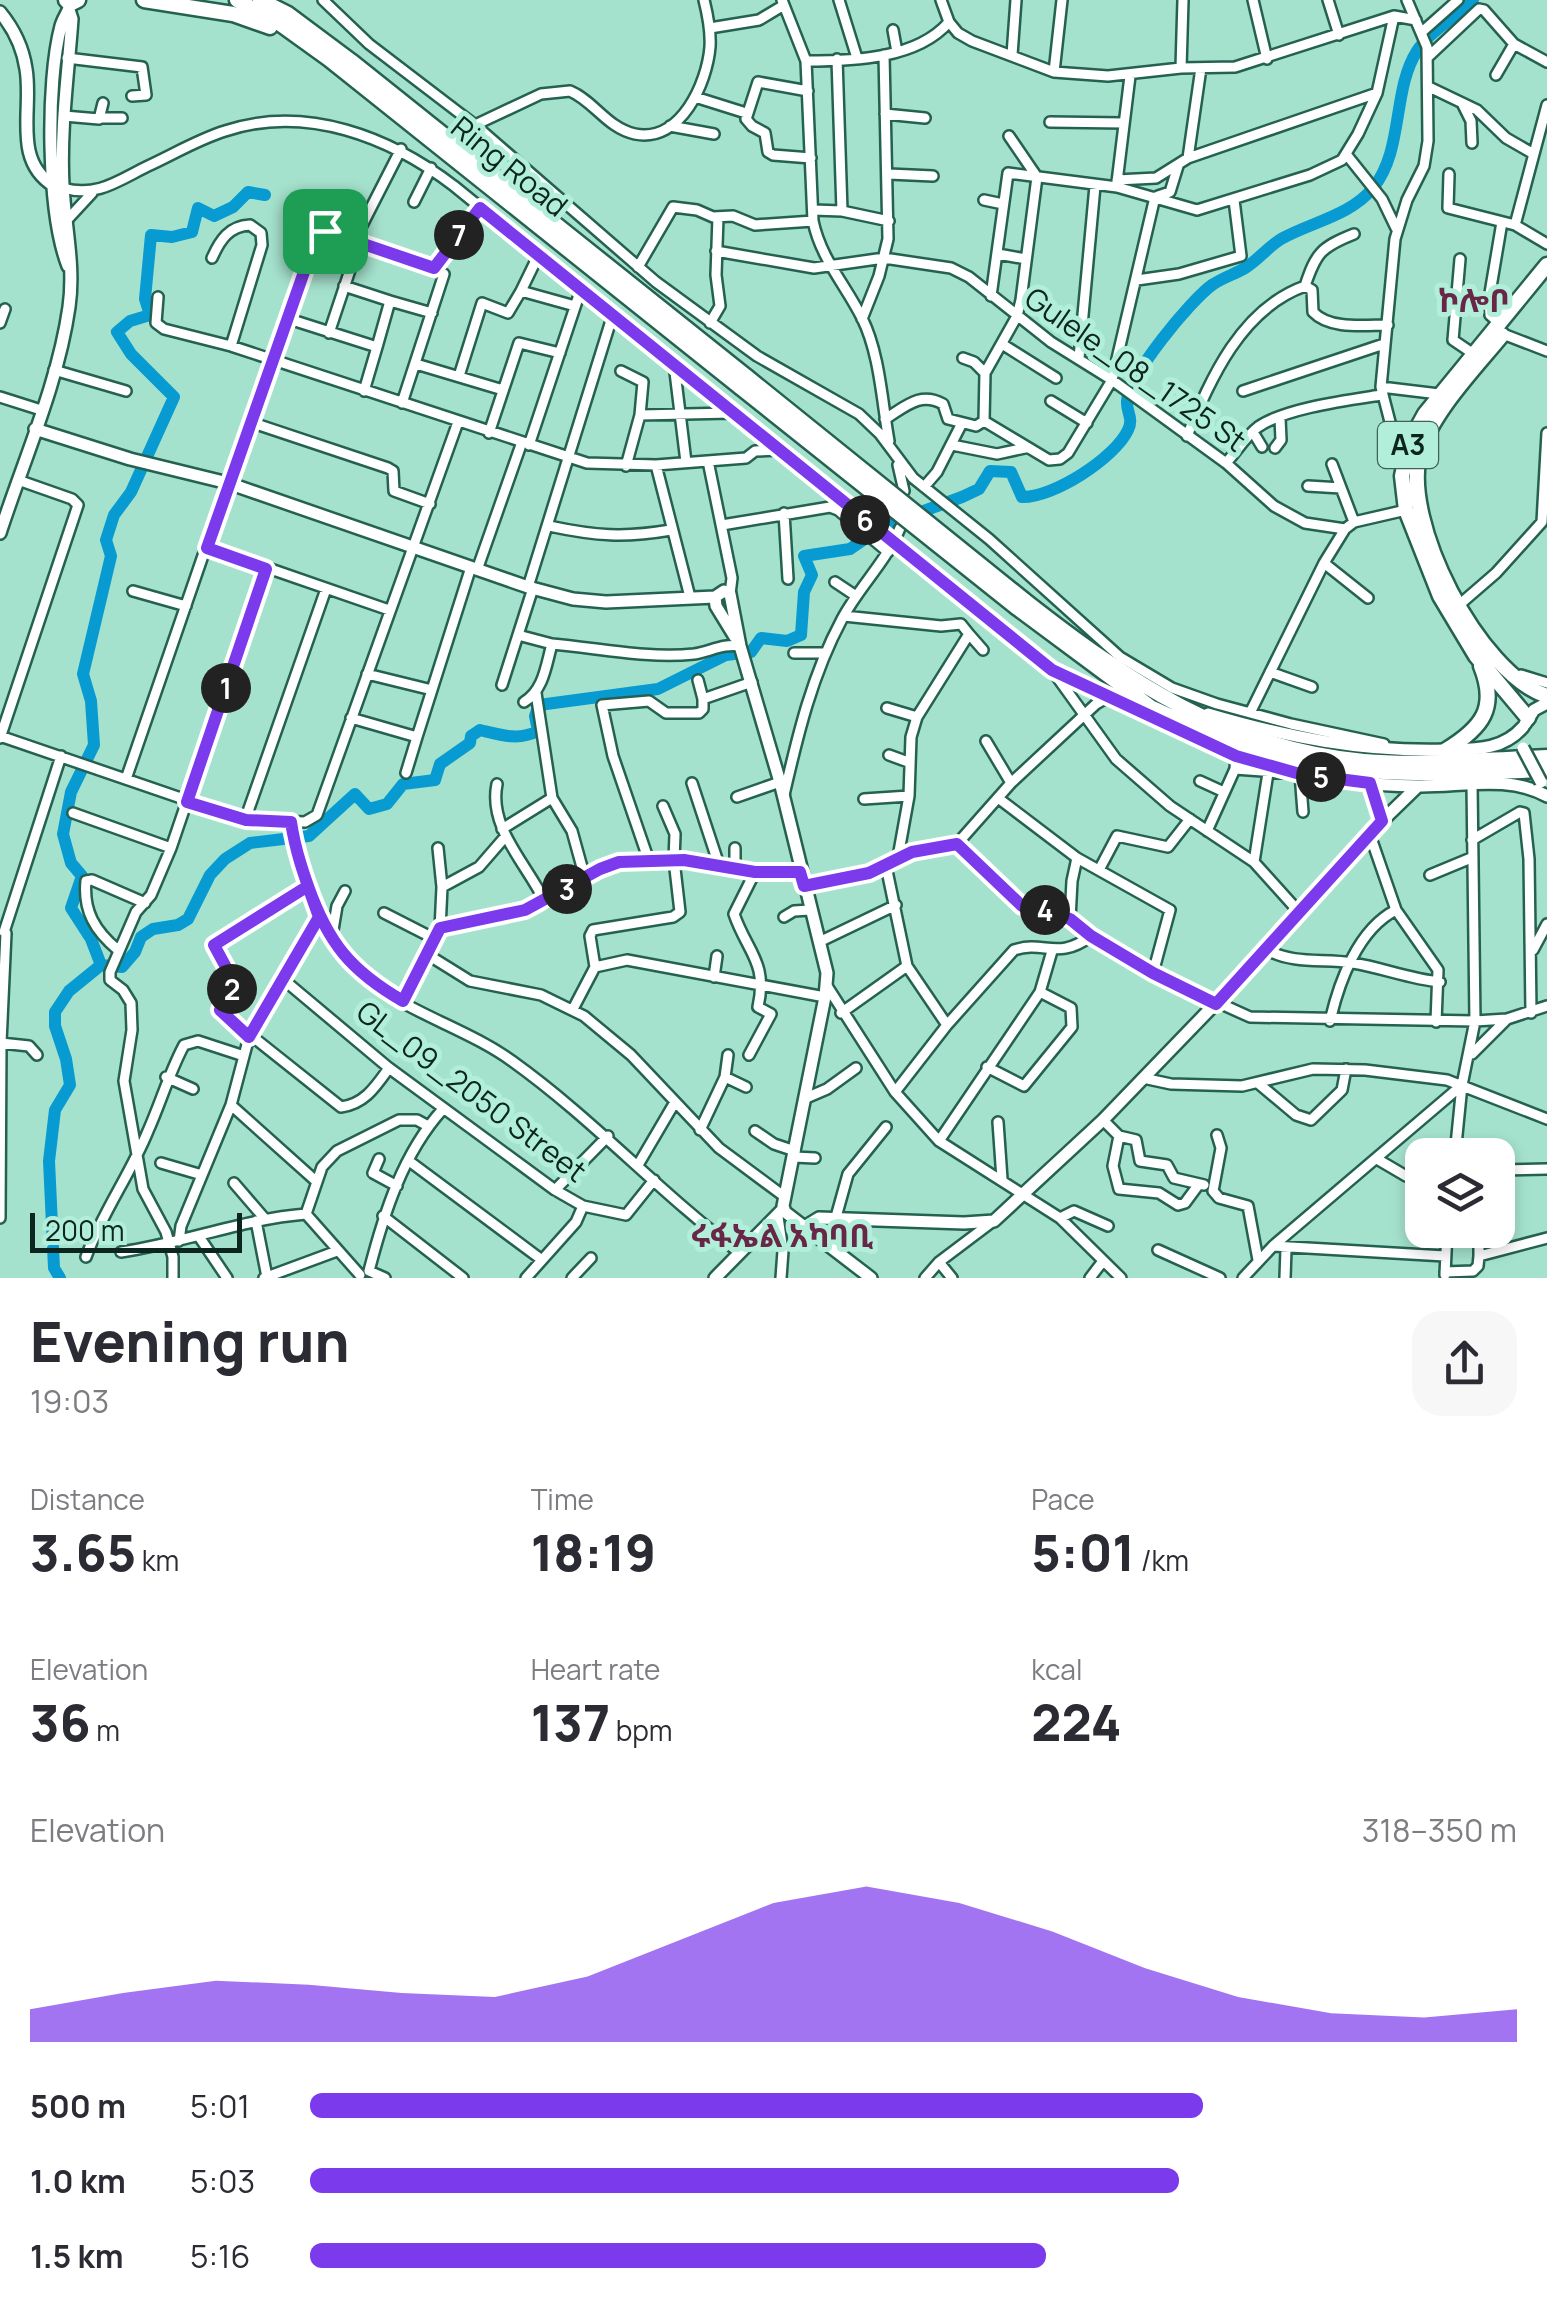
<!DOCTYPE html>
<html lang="en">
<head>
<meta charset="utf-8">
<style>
  :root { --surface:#fff; --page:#f7f7f7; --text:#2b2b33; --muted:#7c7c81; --accent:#7c3aed }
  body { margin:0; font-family:Manrope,"Noto Sans Ethiopic",sans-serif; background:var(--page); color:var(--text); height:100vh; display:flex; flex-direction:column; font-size:38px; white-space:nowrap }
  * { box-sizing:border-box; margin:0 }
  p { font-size:32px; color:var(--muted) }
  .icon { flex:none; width:55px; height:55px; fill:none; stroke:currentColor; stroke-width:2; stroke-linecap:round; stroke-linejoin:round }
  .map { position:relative; height:1278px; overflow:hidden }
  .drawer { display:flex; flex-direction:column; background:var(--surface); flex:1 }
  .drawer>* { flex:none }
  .buttons { position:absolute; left:1405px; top:1138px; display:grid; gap:20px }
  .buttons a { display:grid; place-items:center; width:110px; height:110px; border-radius:20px; background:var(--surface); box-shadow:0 5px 15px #0003; font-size:50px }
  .scale { position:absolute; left:30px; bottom:25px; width:212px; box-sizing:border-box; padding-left:10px; border:5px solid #0c251e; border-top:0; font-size:28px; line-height:35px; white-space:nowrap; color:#0c251e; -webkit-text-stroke:8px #b2efdb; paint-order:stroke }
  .pin { position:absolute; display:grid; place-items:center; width:85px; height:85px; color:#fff; margin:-42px; border-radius:20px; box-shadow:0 5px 15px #0006 }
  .km { position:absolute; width:50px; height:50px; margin:-25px; border-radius:50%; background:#222; color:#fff; font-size:28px; line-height:50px; text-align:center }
  .round { display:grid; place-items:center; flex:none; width:105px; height:105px; border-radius:30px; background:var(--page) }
  .headline { display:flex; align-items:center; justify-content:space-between; height:170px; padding:0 30px }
  h1 { font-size:55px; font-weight:800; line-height:75px }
  .metrics { display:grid; grid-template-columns:repeat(3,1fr); gap:15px; height:170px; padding:10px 30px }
  .metrics div { display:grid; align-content:center }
  .metrics b { font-size:50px; font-weight:800 }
  .metrics small { font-size:28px; font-weight:400 }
  .metrics p { font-size:28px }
  .chart { height:280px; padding:20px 30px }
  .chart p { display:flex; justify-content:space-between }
  .chart svg { width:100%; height:180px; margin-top:10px; fill:var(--accent); opacity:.7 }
  ul { padding:0 30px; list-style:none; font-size:32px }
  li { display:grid; grid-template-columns:160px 120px 1fr; align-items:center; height:75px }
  li i { height:25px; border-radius:12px; background:var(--accent) }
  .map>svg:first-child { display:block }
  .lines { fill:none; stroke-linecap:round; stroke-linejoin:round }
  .river { stroke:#089bd1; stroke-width:12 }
  .minor-casing { stroke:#256151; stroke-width:14 }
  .major-casing { stroke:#256151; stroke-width:16 }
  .highway-casing { stroke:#256151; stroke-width:19 }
  .minor { stroke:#fff; stroke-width:9 }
  .major { stroke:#fff; stroke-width:11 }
  .highway { stroke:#fff; stroke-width:14 }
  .minor-bridge-casing { stroke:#256151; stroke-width:14; stroke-linecap:butt }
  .major-bridge-casing { stroke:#256151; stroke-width:16; stroke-linecap:butt }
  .highway-bridge-casing { stroke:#256151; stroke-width:19; stroke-linecap:butt }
  .minor-bridge { stroke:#fff; stroke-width:9 }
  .major-bridge { stroke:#fff; stroke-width:11 }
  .highway-bridge { stroke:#fff; stroke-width:14 }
  .route-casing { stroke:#fff; stroke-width:20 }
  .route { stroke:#7c3aed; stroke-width:12 }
  .labels { text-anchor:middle; stroke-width:10; stroke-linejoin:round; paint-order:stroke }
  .shield { fill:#b2efdb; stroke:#3e6257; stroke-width:2.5 }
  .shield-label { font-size:28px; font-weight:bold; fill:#0c251e }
  .street-label { font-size:30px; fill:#0c251e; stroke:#b2efdb }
  .neighbourhood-label { font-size:32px; font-weight:bold; fill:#682746; stroke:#b2efdb }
</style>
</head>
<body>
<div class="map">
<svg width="1547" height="1278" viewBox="0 0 1547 1278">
  <rect width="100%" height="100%" fill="#a5e2ce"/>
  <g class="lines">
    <path class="river" d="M101,965L91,939L71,908L82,876L71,863L63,834L71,792L94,745L91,701L83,674L111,556L106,540L114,515L131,492L174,397L131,354L117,332L130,321L150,315L145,299L151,235L172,237L192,232L198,208L214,216L233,207L248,192L265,195
      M60,1278L54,1268L49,1161L55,1110L70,1085L66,1059L55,1026V1012L69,991L101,965L122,967L135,952L141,937L153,929L178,925L188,919L210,875L225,859L250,843L309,836L355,794L369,809L387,804L403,784L435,780L440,764L470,743L471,736L480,730C501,735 518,741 538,731L535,716L539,705L658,689L726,655L751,652L761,638L787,641L801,635L804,592L812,575L804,556L850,549L885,525L962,497L979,489L990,471L1011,472L1022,497C1053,498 1115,458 1128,430C1134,418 1126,412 1127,401C1128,376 1191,300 1212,285C1222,278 1235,274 1245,268C1258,260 1268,247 1281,239C1311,222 1350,216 1373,188C1404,150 1392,90 1417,51C1429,32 1456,17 1473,0"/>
    <defs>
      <path id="minor" d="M323,0L369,44L475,125L656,282L757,356L859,414L880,434L913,478L989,539L1120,657L1172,688L1217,704L1291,724L1384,744
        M782,0L806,61L813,221C821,259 845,284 862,318C880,354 882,403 889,441
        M839,0L857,58
        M941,0L949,22
        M1253,0L1267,59
        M1328,0L1339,35
        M710,28L759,20L784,5
        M893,30L897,52
        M1423,31L1458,0
        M1012,55L1016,0
        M1428,57L1479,9L1484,10L1514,44L1547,62
        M67,58L142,67L146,95L132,96
        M837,59L842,211
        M806,61C854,61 917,59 949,22L958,33L972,41L1054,72L1108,76L1181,68L1235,67L1394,16L1416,20
        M1181,68L1183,0
        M1054,72L1062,0
        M1496,75L1514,44
        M1429,87L1477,110L1506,138L1532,153
        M808,91L758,82L746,119L752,126L765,133L768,152L773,155L811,158
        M695,97L746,113
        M1463,105L1471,121L1472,143
        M885,114L925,118
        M64,116L99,119L103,103
        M102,118H122
        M1050,122L1123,123
        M475,125L541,94L570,91C594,101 607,128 635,134C681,143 707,83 710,47C711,31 708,16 704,0
        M670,126L714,134
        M1009,136L1037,177
        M1346,154L1382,199L1396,228
        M1188,158L1201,68
        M889,174L933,176
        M1449,174L1448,208L1515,225L1547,244
        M1117,180L1156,178L1188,158L1377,93
        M1117,182L1130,76
        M63,188C97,198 119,180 148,166C174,154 199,139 225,131C306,104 390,137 454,186L867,522
        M1158,196L1170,192L1178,166
        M984,200L1003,204
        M414,202L431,168
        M813,210L842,211L889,221
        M67,220L92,193
        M1515,225L1547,105
        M354,241L401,149
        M716,251L814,268L884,258L951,268L969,277L1051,342L1112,380L1226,463L1274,506L1305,523L1345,529L1354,522L1406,510
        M998,254L1026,259
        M212,258C220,240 229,226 250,225L261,233L262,245L231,346
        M1460,259L1453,340L1478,357
        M638,267L673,207L697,210L713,217L733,216L755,225L813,221
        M434,268L480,207
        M1137,280L1179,274L1241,256L1234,200
        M344,286L390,301
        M1305,286L1312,290L1313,312C1330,330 1365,325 1388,325
        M1305,286C1316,253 1321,247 1354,234
        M521,291L539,254
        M991,296L1008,173L1117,187L1197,210L1310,175L1342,160L1358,134L1377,93L1394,16
        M158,297L156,323L164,329L231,346L587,463L656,465L746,458L755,451L779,450
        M289,319L377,347L390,301L432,313
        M862,319L879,276L888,239L884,55
        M0,323L5,309
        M710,323L720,306L716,275L718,217
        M1500,324L1490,315L1489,299L1502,222
        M329,333L359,243
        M1503,334L1547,351
        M1002,344L1056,378
        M963,358L974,362L985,373
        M1079,358L1095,186
        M416,364L503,390
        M674,364L686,462
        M54,370L126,391
        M621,371L643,382L640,415
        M459,376L482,303L508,313L521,291L575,306
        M1381,387L1439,394
        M364,391L377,347
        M1243,391L1384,344
        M0,397L41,410
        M1051,401L1087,423
        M885,419C905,407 920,391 943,404L948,419L976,426L984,421
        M984,421L1049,460L1060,459L1068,453L1112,380L1155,197
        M984,421L985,373L1017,316L1021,300L1037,177
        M250,422L388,468L393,471L394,491L430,504
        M1253,432L1262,447
        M489,433L519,343L560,353
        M1187,436C1211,378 1241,309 1305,286
        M529,445L581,289
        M952,445L997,454L1025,448
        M1275,448L1281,440L1280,418
        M1406,459L1397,449L1381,387L1395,239L1407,200L1424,166L1428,141L1427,47L1407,0
        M708,461L732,578L730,594
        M1226,463C1236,452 1246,436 1258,427C1285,408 1349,400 1381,395
        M1332,464L1354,522
        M656,465L690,597
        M898,465L904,491
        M626,466L640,415L731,413
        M1308,486L1341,488
        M924,487L937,472L962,423
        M784,513L788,579
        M1542,522L1547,433
        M722,525L830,507L838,510L888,552
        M549,526C596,536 624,538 671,530
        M207,547L389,610
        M916,561L1052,670L1187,732
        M1324,563L1368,598
        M477,570L522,442
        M835,582L856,596
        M528,587L613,314
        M133,591L186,606
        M1459,605L1496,573L1542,522
        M844,616L941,626L961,624L969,634
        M518,635L552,644
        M794,653H825
        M1052,670L1116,759L1170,806L1254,862L1299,912
        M1270,672L1312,687
        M367,674L432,690
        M1521,675L1547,683
        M698,680L703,699
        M502,685L533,588
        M536,693L552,798L572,831L585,878
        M524,702C544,690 546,665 552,644C598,648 648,659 694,654C709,652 724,643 740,646
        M887,708L917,717
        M1250,713L1324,563L1345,529
        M351,718L417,737L471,567
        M0,736L245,820L305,822L317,815L458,422
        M0,738L78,505L72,499L18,480
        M986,741L1011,783
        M889,755L908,762
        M1235,769L1300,774L1303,812
        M406,773L417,737
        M126,779L228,483L321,230L444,274L402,403
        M1200,781L1224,792
        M692,783L719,865
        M497,784C488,828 527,864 545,902
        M784,795C798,734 812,675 842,619C859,587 886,562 900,528
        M737,797L780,782
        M998,798L1077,858L1170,910L1153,973
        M864,799L909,796
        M73,813L171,848L266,569
        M245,820L326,589
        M291,823C299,875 319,937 360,973C403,1012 465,1027 512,1061C593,1119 660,1193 740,1253
        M502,829L552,798
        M1207,831L1235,769L1236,756
        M1370,835L1396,910L1438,970L1436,1022
        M1472,840L1520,812L1524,813L1529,859L1531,1013
        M957,844L1022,906L1053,912L1070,919L1072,881L1077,858
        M171,848L151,895L136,912L110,972V980L123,990L131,1003L132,1030L124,1081L143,1189L166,1232L173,1257V1278
        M735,848V868
        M898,857L909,796L911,737L917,717L969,634L983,650
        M649,861L613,756L602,705L649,701L666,713H699L703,709V699L752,682
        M1254,862L1268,773
        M886,866L907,966L947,1025
        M1099,870L1117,836L1168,847L1190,819
        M1430,875L1471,858
        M804,885L869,873L912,852L957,844L1011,783L1096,704L1110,696
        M308,887L214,945L234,982L219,1010L341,1107C365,1104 376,1086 389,1068
        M442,887L479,867L505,837
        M384,913L433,938
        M784,917L794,911L810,910
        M1070,919L1091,936L1153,973L1250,1017L1475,1021L1507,1019L1547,1006
        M440,929C474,923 512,918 544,903C568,891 590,867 617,863C680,853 739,874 801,872
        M4,932L61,756
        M332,936L337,906L345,891
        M819,942L896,905
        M118,950C95,931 83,911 86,881L92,880L145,903
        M1267,950C1296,965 1323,958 1353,963C1383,968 1410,979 1440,982
        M1533,950L1547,924
        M425,953L470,981L541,995L584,1016L631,1055L719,1148L785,1197
        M595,967L590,936L593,930L673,917L680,912L674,860L675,834L663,806
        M714,977L717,956
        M284,980L389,1068L555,1190L583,1206L626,1215L654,1180
        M827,986L895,1092L939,1141L1060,1218L1121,1278
        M403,1001L440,929L442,887L438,848
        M573,1009L595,967L627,960L825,997
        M841,1013L907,966
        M1330,1021C1339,982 1358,929 1396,910
        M1,1043L29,1046L37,1055
        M1472,1054L1507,1019
        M749,1055L771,1014L758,1007C768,962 747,952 734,914L755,872
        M987,1067L1024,1086L1072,1027L1071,1008L1040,992
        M166,1077L193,1089
        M725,1077L728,1055
        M1143,1078L1171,1084L1242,1086L1313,1069L1365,1070L1447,1080L1547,1119
        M1259,1084L1296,1115L1311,1120L1342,1090L1346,1069
        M895,1092L947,1025L1014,950C1045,940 1057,961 1091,936
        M806,1098L827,1089L856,1068
        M231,1105L317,1182
        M1103,1120L1119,1136L1113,1166L1119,1189L1159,1193L1178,1205L1185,1203L1199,1184
        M998,1122L1002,1179
        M700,1130L725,1077L746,1087
        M755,1131L774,1144L795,1151
        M1217,1135L1221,1148L1213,1191L1219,1198L1248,1206L1258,1260
        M1119,1136L1136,1140L1140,1161L1167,1165L1174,1178L1204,1185
        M939,1141L1040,992L1052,951
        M1455,1155L1462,1085L1475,1021L1472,784
        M794,1157L815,1158
        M379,1159L373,1173L397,1186
        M1377,1159L1406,1176
        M409,1161L542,1260
        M161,1163L202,1175
        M638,1165L675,1102
        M1498,1170L1547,1169
        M234,1183L265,1219
        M555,1190L608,1136
        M306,1214L322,1167L337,1151L399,1120H417L428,1126
        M306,1214L360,1275
        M383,1216L463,1278
        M778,1217L783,1251L781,1278
        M836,1217L848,1174L886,1127
        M0,1218L1,1043L6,933
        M1060,1218L1074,1211L1108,1226
        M256,1221L267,1277
        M200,1238L227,1278
        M179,1241L181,1226L231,1105L249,1037L319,917
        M1273,1246L1445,1256
        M1158,1250L1220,1278
        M121,1252C184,1243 243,1219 306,1214
        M1479,1256V1233L1484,1230
        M86,1257C102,1213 130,1175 148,1131C161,1102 169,1073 184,1045L198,1041L244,1056
        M939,1262L952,1278
        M369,1271C384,1213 403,1153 443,1109
        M369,1271L385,1278
        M1445,1272L1473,1271L1478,1266L1479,1256L1547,1238
        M1445,1275L1447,1230
        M264,1278L337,1251
        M526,1278L576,1222L583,1206
        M572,1278L591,1258
        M925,1278L939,1262L992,1222
        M1090,1278L1103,1261
        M1243,1278L1273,1246L1462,1085
        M1285,1278L1286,1249"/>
      <path id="major" d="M0,12C14,29 23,48 26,69C33,110 12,160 54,186
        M68,266C47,212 46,82 61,26C63,18 68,13 70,5
        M35,429L130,459L228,483L528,587L573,599L606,602L715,597L724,591L730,594L740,646L780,782L827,973L825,997L783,1206L785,1212L871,1278
        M0,533C24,459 58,384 69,307C75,266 65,227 63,186C60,130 68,75 72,19L69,10
        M715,597L716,606L735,637
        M1208,714C1286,737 1362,752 1444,750C1474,749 1502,751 1523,727
        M1525,724L1534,710L1547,703
        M1187,732C1259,769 1337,785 1418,786C1460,787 1508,774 1547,796
        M1370,783L1382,821
        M806,1226L819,1218L964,1223L994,1221L1103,1120L1267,950L1382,821L1418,786
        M715,1278L783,1209"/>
      <path id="highway" d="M66,0L70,4L78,0
        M144,0L233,14L270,27
        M237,0L279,23L329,59L740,387
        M260,0L288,14L351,61L747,377
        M1502,335C1476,367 1431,413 1420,453C1400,520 1479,674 1547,696
        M1024,600C1127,681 1228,749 1364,761C1424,766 1487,759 1547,757
        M1016,607L1156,711
        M1152,708C1197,728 1240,748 1288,759C1373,779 1461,773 1547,770
        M1528,718L1476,656L1440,596L1406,510L1402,476L1409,443L1425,414L1547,265
        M1446,750C1482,728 1498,708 1481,666"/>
    </defs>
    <use href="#minor" class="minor-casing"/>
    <use href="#major" class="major-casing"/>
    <use href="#highway" class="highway-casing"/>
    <use href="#minor" class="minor"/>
    <use href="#major" class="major"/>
    <use href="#highway" class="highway"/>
    <defs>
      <path id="minor-bridge" d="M867,522L916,561"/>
      <path id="major-bridge" d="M1523,748L1541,782"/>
      <path id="highway-bridge" d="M747,377L1024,600
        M740,387L1016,607"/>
    </defs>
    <use href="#minor-bridge" class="minor-bridge-casing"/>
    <use href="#major-bridge" class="major-bridge-casing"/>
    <use href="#highway-bridge" class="highway-bridge-casing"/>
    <use href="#minor-bridge" class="minor-bridge"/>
    <use href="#major-bridge" class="major-bridge"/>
    <use href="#highway-bridge" class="highway-bridge"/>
  </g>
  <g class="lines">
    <defs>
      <path id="route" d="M325,231L321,230L317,235L207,548L266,569L187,802L246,820L291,822C296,856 308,886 319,917L249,1037L220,1010L234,982L214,945L308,886C328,943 351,971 403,1001L440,928L525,910L600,869L619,862L684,860L755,872H800L804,886L869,873L912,852L957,844L1022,906L1049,911L1070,919L1091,936L1153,973L1216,1004L1382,821L1370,783L1300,774L1236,756L1052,670L480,208L434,268L325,231"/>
    </defs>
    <use href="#route" class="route-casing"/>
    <use href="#route" class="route"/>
  </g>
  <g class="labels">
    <rect class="shield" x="1378" y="422" width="60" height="46" rx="8"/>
    <g class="shield-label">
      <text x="1408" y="455">A3</text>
    </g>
    <g class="street-label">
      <text transform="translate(509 167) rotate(39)" y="10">Ring Road</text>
      <text transform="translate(1135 370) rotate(35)" y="10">Gulele_08_1725 St</text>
      <text transform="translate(471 1092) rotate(37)" y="10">GL_09_2050 Street</text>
    </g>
    <g class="neighbourhood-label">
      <text x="1474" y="312">ኮሎቦ</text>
      <text x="782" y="1247">ሩፋኤል አካባቢ</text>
    </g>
  </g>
</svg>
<div class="buttons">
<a><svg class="icon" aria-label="layers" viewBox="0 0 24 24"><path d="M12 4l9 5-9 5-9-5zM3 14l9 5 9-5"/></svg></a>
</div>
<div class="scale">200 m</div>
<div class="pin" style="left:325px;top:231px;background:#1e9e55"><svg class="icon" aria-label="arrive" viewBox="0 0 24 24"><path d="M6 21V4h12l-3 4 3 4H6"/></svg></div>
<b class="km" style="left:226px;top:688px">1</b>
<b class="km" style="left:232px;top:989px">2</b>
<b class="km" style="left:567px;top:889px">3</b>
<b class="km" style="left:1045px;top:910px">4</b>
<b class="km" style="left:1321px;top:777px">5</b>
<b class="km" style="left:865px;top:520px">6</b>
<b class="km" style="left:459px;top:235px">7</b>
</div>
<section class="drawer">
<div class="headline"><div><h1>Evening run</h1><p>19:03</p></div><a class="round"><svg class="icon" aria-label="share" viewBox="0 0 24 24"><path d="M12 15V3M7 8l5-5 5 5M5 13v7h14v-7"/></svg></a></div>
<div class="metrics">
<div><p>Distance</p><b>3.65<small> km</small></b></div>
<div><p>Time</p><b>18:19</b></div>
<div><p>Pace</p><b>5:01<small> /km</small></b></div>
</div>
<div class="metrics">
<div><p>Elevation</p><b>36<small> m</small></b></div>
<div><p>Heart rate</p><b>137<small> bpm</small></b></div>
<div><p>kcal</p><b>224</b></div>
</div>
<div class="chart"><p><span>Elevation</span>318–350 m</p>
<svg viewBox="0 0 160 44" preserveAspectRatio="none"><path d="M0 44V36L10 32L20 29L30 30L40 32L50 33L60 28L70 19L80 10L90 6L100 10L110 17L120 26L130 33L140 37L150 38L160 36V44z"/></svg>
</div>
<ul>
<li><b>500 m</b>5:01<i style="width:74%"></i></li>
<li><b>1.0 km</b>5:03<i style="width:72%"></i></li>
<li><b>1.5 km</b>5:16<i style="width:61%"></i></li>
</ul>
</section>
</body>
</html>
